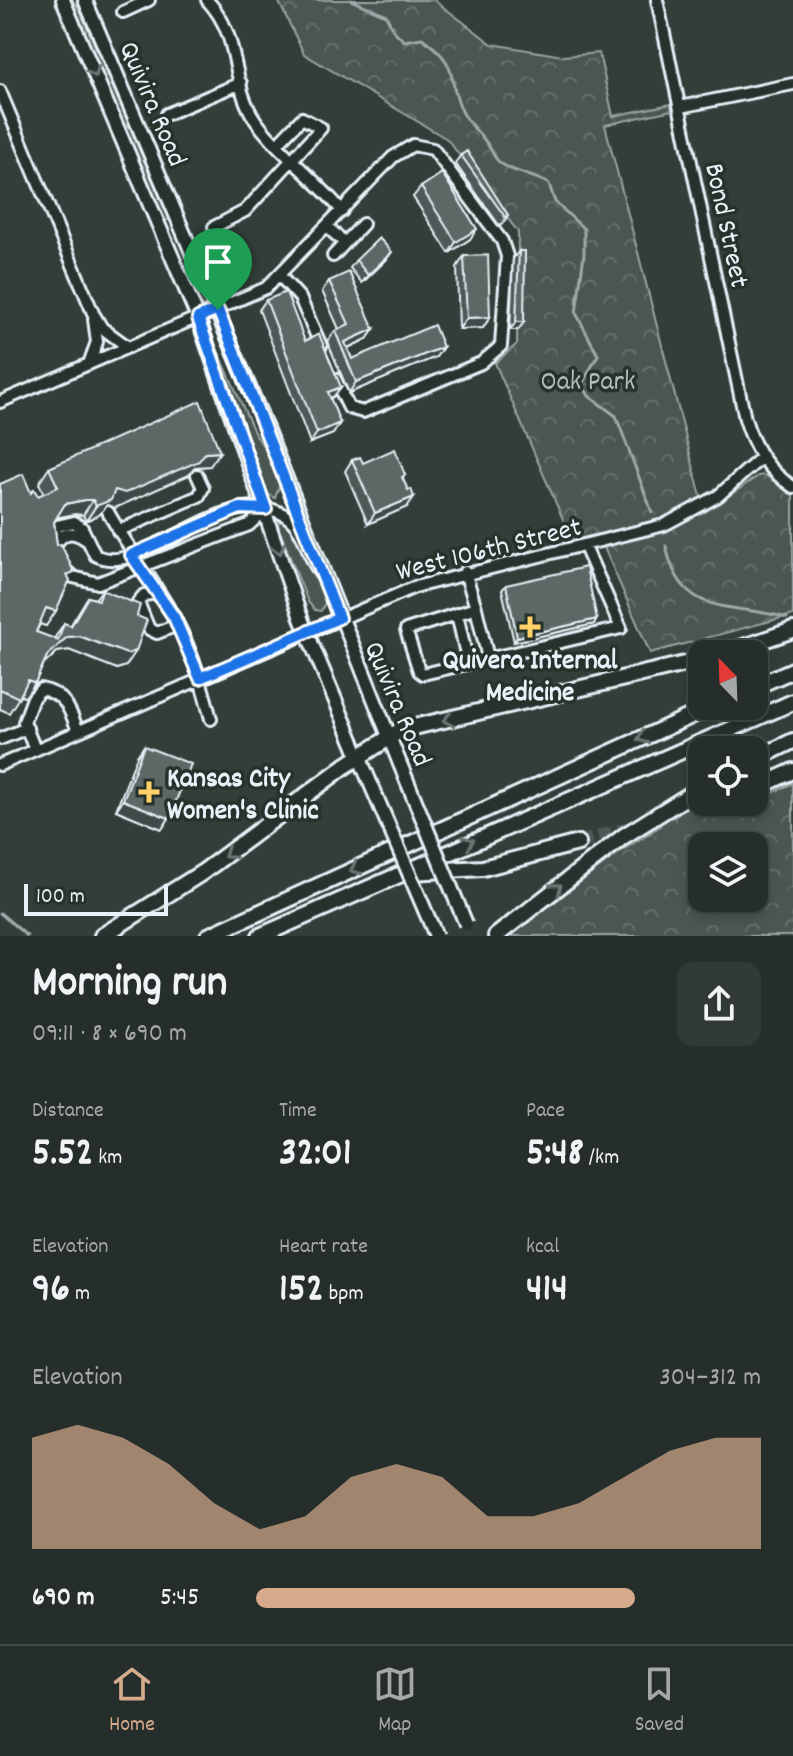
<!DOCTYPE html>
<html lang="en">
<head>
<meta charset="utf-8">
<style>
  :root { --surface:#262e2b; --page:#323a37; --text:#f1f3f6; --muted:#a4a8a9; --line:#424a47; --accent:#d6ab8b }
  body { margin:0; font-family:Dekko,sans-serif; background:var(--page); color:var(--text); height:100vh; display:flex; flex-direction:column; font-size:30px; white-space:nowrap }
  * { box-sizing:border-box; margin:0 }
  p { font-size:26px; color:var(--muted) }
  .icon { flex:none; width:44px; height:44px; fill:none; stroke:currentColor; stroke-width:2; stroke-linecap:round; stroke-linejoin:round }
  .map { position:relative; height:936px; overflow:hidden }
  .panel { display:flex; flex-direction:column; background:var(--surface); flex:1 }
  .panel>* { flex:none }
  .needle { width:52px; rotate:337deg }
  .buttons { position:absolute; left:688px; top:640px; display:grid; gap:16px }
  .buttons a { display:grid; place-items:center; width:80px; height:80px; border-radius:16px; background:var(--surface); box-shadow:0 4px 12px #0003,0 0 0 2px var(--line); font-size:40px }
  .scale { position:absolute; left:24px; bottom:20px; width:144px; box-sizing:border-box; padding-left:8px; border:4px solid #e8f1f8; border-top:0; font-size:22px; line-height:28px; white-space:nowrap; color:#e8f1f8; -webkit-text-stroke:6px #26332d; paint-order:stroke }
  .pin { position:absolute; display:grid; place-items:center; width:68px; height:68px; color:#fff; margin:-82px -34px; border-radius:50% 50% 50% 0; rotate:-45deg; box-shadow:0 0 8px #0007 }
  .pin .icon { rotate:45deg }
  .round { display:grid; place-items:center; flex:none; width:84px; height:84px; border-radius:16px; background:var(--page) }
  .overview { display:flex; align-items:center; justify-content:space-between; height:136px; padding:0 32px }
  h1 { font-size:44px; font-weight:800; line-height:60px }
  .stats { display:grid; grid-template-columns:repeat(3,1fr); gap:12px; height:136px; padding:8px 32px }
  .stats div { display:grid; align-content:center }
  .stats b { font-size:40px; font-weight:800 }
  .stats small { font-size:22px; font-weight:400 }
  .stats p { font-size:22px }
  .chart { height:224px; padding:16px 32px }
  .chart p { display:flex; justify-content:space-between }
  .chart svg { width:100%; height:144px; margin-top:8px; fill:var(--accent); opacity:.7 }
  ul { padding:0 32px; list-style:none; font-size:26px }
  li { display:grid; grid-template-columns:128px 96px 1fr; align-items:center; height:60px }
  li i { height:20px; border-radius:10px; background:var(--accent) }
  .menu { display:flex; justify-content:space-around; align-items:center; height:112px; border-top:2px solid var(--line); background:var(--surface); font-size:22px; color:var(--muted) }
  .menu a { display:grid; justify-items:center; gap:4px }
  .menu .selected { color:var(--accent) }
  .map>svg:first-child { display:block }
  .grass { fill:#495651; stroke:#98a4a4; stroke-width:2 }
  .park { fill:url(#park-crowns); stroke:#98a4a4; stroke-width:2; fill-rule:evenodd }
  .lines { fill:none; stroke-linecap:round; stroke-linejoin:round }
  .stream { stroke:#9ea9ab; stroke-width:3 }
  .highway-tunnel { stroke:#4d5956; stroke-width:14; stroke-dasharray:14 7; stroke-linecap:butt }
  .minor-casing { stroke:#e8f1f8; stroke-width:16 }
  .major-casing { stroke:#e8f1f8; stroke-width:18 }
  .highway-casing { stroke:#e8f1f8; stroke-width:20 }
  .minor { stroke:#26332d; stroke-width:10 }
  .major { stroke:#26332d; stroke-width:12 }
  .highway { stroke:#26332d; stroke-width:14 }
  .major-bridge-casing { stroke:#e8f1f8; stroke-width:18; stroke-linecap:butt }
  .major-bridge { stroke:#26332d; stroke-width:12 }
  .wall { fill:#4f5957; stroke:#e8f1f8; stroke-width:2 }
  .shaded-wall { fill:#404947; stroke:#e8f1f8; stroke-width:2 }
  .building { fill:#5c6865; stroke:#e8f1f8; stroke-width:2 }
  .oneway { stroke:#6a7674 }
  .route-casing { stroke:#fff; stroke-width:16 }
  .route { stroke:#1a73e8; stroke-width:10 }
  .poi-dot { fill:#ffd166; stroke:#26332d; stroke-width:3 }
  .labels { text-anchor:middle; stroke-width:7; stroke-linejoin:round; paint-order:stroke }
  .street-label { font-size:28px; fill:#e8f1f8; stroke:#26332d }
  .park-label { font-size:28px; fill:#b0bbbe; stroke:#26332d }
  .poi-label { font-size:28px; font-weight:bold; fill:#e8f1f8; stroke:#26332d }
</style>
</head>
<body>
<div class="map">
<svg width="793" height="936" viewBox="0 0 793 936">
  <defs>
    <pattern id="park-crowns" width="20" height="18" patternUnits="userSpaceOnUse" patternTransform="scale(2)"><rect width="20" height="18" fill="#495651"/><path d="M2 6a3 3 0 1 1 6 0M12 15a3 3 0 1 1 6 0" fill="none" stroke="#636f6b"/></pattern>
  </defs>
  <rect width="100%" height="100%" fill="#323e39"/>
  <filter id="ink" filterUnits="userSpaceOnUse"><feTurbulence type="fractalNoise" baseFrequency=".0125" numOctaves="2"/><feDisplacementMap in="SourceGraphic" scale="16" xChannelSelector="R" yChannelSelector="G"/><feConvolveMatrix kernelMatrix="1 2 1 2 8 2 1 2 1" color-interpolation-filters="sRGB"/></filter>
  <g filter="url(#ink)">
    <path class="grass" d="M69,0H73L80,11L169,219L166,221L153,198Z
      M217,348L254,432L276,466L280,484L275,498L268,494L215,349Z
      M283,520C298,531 323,583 326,601L321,611L315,610L308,602L279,529L278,522Z"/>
    <path class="park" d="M278,0H434L492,44L563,56L599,53L613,116L671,104L672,110L605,125L705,512L758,476L765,475L793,495V615L650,653L599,536L572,540L495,363L517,344L518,232L447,139L304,54Z
      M793,783V936H509L620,852L702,799L713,802L717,814L754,802ZM702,846H754V898H702Z"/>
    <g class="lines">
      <path class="stream" d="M351,0L386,15L393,30L404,41L422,38C462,67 445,75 462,111C469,126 480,132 488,145C492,150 493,156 498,161C511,173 533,174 549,184L555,202L584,229V254L576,313L598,355L582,384L589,396L616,416L652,512
        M666,546C681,620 733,602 787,618
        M0,913L27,936"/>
      <path class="highway-tunnel" d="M578,843L714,804"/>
      <defs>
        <path id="minor" d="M207,0C241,36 230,77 252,115C270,145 317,180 342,211
          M657,0L745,419C754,448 767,470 793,487
          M123,12L149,0
          M0,91L93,313L102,328L128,347
          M680,107L793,84
          M167,114L241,83
          M326,226L345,243L333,256
          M214,227L245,211L321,128L302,118L278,143
          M345,243L363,224
          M280,276L300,298L321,346
          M89,364L97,342L94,319
          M0,402L266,288L393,157L413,145L433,149L502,241L507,256L501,346L481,363L363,412L349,408L335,379
          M108,512C128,548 156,584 175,619C192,650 202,684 211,719
          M118,531L199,496L203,488L197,475
          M51,541L57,526L74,522L82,528L95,555C142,581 227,477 286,516C307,530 307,560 324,578
          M53,548C62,533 70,529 85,539
          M62,567L73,577L98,583L249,525L266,509
          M465,572L476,608L406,630L419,671L423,674L621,628L585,547
          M157,593L144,595L138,602L149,629L157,633L177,625
          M476,608L488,658
          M457,614L468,663
          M0,739L27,728
          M35,750L24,722L33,698L41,689C66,694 70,710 78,731
          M0,765L415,587L664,525L718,496L762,457"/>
        <path id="major" d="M63,0L198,318L302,621L369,780
          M85,0L260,413L400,764"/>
        <path id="highway" d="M723,654L793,630
          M754,687L793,670
          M754,760L793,741
          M754,789L793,771
          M714,804L719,802
          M410,872L483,868L578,843
          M102,936L203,872L345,766L401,730L702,660
          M208,936L713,706
          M260,936L793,702
          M496,936L624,836L702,787"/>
      </defs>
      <use href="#minor" class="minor-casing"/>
      <use href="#major" class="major-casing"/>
      <use href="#highway" class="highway-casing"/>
      <use href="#minor" class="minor"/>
      <use href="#major" class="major"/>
      <use href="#highway" class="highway"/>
      <defs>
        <path id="major-bridge" d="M400,764L466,924
          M369,780L436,936"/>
      </defs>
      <use href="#major-bridge" class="major-bridge-casing"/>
      <use href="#major-bridge" class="major-bridge"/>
    </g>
    <path class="wall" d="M461,155L508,215L503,223L499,225L455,163Z
      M421,187L470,239L449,253L413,197Z
      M519,251L524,322L518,330H510L513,259Z
      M464,256L490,317L483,328L459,329L457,267Z
      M356,260H386L362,283L350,268Z
      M329,281L374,329L367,339L348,348L352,359L443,347L436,357L349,393L327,341L335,331L339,329L322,291Z
      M266,300L305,341L341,387L333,397L330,398L340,423L333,434L310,443L259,310Z
      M352,460L405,475L403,478L407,507L368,524L345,471Z
      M210,466L195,467L189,475L115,508L107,505L100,514L86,521L83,515L75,514L56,518L54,522L57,545L69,579L46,626L40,624L36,632L54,639L64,623L70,626L88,597L95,599L102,590L126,666L117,669L69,650L57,652L43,665L35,683L25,697L20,696L9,713L0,709V484L31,493L38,496L44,494L39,483L49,468Z
      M506,585L597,619L594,624L514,642L502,590Z
      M144,746L169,818L162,829L116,810L137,756Z"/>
    <path class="shaded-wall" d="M477,229L470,239L449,253L456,242Z
      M392,252L386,260L362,283L368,275Z
      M490,317L483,328L459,329L467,318Z
      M516,322H524L518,330H510Z
      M374,329L367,339L343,350L345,342Z
      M443,347L436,357L349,393L356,382Z
      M341,387L333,397L321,402L328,392Z
      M340,423L333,434L310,443L317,433Z
      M220,452L210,466L195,467L189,475L115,508L107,505L100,514L86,521L96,506L115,490L205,453Z
      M414,497L407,507L368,524L375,513Z
      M85,500H93L83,515L75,514L55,518L65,504Z
      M46,608L56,611L46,626L36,623Z
      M597,619L594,624L514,642L517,637Z
      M79,636L136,651L126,666L117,669L69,650L57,652L37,671L47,656L67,637Z
      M28,680L35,683L25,697L17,695Z
      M123,800L169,818L162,829L116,810Z"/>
    <path class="building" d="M467,151L508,215L505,217L461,155Z
      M442,173L477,229L456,242L421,187Z
      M379,238L392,252L368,275L356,260Z
      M519,251H525L524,322H516Z
      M488,255L490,317L467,318L464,256Z
      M349,272L374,329L345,342L352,359L434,325L443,347L356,382L335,331L349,324L329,281Z
      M286,292L305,341L319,334L341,387L328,392L340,423L317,433L266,300Z
      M200,401L220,452L205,453L199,461L125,493L115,490L111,500L96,506L93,500H85L65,504L54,522L57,545L61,544L74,572L67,575L70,580L56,611L46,608L36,632L58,640L64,623L71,626L88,597L99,600L102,590L140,605L137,616L147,620L136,651L127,654L79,636L67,637L47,656L35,683L28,680L19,698L0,689V484L23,474L31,493L34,489L38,496L58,487L49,468Z
      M395,449L405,475L402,477L408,490L411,489L414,497L375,513L352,460L360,457L363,463Z
      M586,567L597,619L517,637L506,585Z
      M144,746L191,764L169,818L123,800Z"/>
    <defs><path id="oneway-chevron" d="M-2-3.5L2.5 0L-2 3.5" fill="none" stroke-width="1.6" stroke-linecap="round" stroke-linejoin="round" transform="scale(2)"/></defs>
    <g class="oneway">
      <use href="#oneway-chevron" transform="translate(94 72) rotate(67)"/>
      <use href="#oneway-chevron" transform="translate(279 549) rotate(72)"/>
      <use href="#oneway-chevron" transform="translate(448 720) rotate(167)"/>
      <use href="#oneway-chevron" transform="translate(642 738) rotate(156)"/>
      <use href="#oneway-chevron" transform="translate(469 842) rotate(-23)"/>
      <use href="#oneway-chevron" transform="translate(229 854) rotate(145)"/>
      <use href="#oneway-chevron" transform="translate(355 869) rotate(155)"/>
      <use href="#oneway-chevron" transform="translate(557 888) rotate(-38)"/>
    </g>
  </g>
  <g class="lines" filter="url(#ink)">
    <defs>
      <path id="route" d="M218,310L339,618L200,678L174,617L131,555L240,508L266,509L198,318Z"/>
    </defs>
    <use href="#route" class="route-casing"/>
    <use href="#route" class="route"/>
  </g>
  <g class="poi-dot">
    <path d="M526 615h8v8h8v8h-8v8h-8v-8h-8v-8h8z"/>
    <path d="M145 780h8v8h8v8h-8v8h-8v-8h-8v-8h8z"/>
  </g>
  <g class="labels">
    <g class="street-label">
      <text transform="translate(155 103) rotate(67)" y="10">Quivira Road</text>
      <text transform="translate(729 225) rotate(78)" y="10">Bond Street</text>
      <text transform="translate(488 547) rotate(-14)" y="10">West 106th Street</text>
      <text transform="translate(400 703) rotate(67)" y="10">Quivira Road</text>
    </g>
    <g class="park-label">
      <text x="588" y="389">Oak Park</text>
    </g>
    <g class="poi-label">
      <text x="530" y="668">Quivera Internal<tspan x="530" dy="32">Medicine</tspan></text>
      <text x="167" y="786" text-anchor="start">Kansas City<tspan x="167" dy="32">Women's Clinic</tspan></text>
    </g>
  </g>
</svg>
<div class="buttons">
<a><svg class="needle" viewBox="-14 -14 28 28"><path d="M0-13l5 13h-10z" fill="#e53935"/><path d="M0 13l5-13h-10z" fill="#a4a8a9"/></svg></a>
<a><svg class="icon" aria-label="locate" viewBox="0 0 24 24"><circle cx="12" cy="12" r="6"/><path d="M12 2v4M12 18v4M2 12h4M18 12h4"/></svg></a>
<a><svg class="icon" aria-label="layers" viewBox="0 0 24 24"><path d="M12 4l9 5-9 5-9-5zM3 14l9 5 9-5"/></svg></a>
</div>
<div class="scale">100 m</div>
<div class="pin" style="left:218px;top:310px;background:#1e9e55"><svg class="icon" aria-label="arrive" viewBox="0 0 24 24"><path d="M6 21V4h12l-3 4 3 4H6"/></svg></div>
</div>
<section class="panel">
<div class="overview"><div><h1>Morning run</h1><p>09:11 · 8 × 690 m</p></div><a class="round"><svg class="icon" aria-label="share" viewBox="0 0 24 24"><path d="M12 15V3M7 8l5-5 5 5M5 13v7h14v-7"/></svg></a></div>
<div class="stats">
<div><p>Distance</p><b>5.52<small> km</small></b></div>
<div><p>Time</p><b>32:01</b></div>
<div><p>Pace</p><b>5:48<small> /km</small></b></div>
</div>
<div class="stats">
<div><p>Elevation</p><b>96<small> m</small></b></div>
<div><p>Heart rate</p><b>152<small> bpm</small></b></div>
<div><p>kcal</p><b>414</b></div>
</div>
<div class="chart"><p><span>Elevation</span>304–312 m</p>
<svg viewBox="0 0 160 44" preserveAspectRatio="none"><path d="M0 44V10L10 6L20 10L30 18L40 30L50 38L60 34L70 22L80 18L90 22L100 34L110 34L120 30L130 22L140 14L150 10L160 10V44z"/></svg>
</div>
<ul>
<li><b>690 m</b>5:45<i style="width:75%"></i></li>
</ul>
</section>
<nav class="menu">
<a class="selected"><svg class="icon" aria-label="home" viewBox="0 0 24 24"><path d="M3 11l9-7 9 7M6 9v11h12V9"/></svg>Home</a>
<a><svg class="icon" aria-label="map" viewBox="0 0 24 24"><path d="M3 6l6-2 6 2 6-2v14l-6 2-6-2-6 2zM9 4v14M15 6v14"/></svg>Map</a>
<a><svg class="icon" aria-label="saved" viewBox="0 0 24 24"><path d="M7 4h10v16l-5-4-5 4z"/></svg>Saved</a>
</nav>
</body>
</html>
